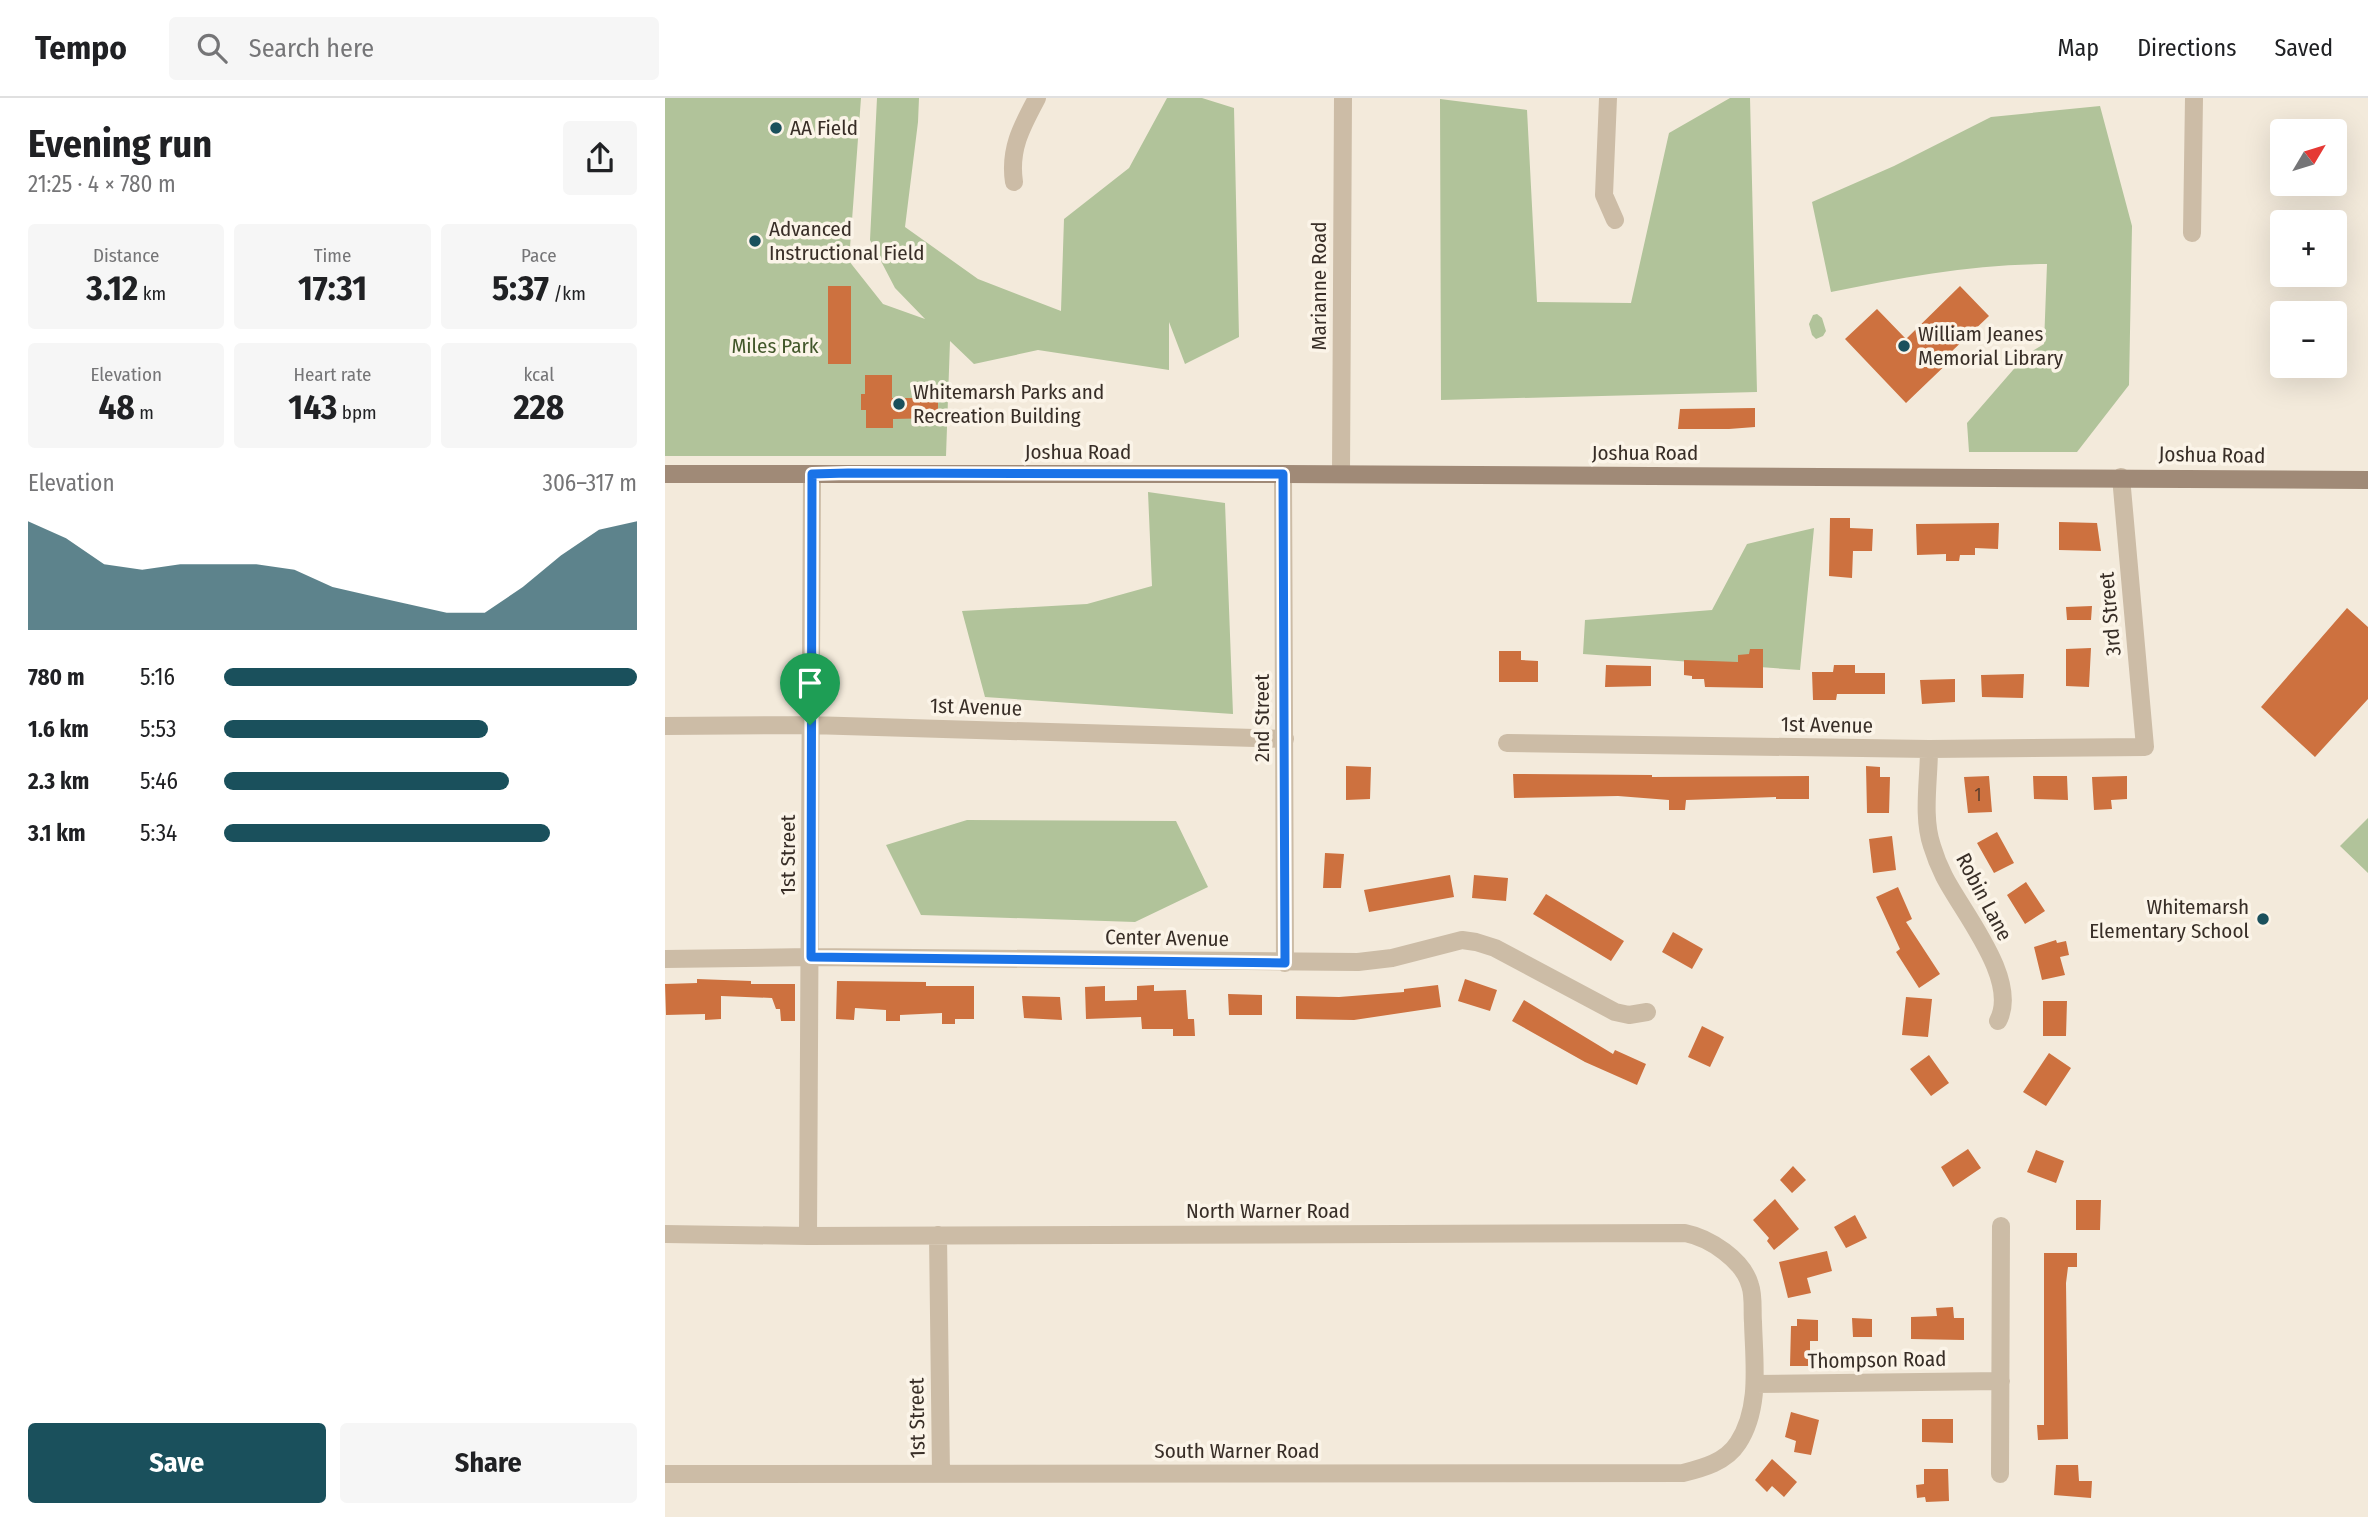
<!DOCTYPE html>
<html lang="en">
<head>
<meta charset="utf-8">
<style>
  :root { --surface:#fff; --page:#f6f6f6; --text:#202124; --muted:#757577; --line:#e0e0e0; --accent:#1a505c }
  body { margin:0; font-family:"Fira Sans Condensed",sans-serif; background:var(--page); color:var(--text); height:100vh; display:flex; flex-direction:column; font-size:26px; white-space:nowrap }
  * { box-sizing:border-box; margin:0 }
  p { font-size:23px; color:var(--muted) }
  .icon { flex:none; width:38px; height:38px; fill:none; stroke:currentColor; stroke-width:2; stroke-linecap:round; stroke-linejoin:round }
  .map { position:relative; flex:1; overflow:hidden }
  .drawer { display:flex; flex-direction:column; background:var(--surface); width:665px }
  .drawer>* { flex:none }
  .needle { width:46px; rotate:52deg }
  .tools { position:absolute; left:1605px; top:21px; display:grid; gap:14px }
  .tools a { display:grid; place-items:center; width:77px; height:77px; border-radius:7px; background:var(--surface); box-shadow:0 7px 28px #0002; font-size:35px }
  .pin { position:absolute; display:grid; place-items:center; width:60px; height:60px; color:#fff; margin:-72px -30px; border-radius:50% 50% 50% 0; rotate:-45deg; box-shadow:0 0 7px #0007 }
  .pin .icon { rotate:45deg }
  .round { display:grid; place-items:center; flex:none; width:74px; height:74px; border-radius:7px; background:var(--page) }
  .headline { display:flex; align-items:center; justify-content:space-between; height:119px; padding:0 28px }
  h1 { font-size:38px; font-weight:700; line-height:52px }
  .stats { display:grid; grid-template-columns:repeat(3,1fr); gap:10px; height:119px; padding:7px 28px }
  .stats div { display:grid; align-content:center; border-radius:7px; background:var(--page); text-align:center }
  .stats b { font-size:35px; font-weight:700 }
  .stats small { font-size:19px; font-weight:400 }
  .stats p { font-size:19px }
  .chart { height:196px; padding:14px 28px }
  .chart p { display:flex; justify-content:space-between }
  .chart svg { width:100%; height:126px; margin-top:7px; fill:var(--accent); opacity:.7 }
  .action { display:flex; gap:14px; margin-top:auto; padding:14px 28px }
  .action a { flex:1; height:80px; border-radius:7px; background:var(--accent); color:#fff; font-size:28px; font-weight:700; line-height:80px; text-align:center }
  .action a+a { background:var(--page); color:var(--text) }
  ul { padding:0 28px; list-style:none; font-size:23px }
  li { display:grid; grid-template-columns:112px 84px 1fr; align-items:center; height:52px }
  li i { height:18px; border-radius:9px; background:var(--accent) }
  header { display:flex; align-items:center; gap:42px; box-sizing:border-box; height:98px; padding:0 35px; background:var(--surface); border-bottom:2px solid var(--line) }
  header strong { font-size:33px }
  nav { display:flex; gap:38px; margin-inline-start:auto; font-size:24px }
  .search { width:490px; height:63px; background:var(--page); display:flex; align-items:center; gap:18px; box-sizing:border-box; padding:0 24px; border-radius:7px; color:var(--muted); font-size:26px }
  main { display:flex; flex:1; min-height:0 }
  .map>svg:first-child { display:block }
  .green { fill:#b1c39a }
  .building { fill:#cd713f }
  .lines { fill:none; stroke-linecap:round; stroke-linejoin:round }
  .minor { stroke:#ccbca6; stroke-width:18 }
  .secondary { stroke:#a08a77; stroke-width:18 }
  .route-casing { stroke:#fff; stroke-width:14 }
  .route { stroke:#1a73e8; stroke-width:9 }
  .poi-dot { fill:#1a505c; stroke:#fbf4e8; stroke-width:2.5 }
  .labels { text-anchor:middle; stroke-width:7; stroke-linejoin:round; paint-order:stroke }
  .number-label { font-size:18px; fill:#5d3f2d }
  .poi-label { font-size:21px; fill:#382e27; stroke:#fbf4e8; text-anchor:start }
  .street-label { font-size:21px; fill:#382e27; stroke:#fbf4e8 }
  .park-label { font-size:21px; fill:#42572a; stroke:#fbf4e8 }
</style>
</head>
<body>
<header>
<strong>Tempo</strong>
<div class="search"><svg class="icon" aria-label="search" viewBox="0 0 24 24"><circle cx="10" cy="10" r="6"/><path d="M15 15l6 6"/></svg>Search here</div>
<nav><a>Map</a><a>Directions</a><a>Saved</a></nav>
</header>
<main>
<section class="drawer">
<div class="headline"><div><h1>Evening run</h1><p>21:25 · 4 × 780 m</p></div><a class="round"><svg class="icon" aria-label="share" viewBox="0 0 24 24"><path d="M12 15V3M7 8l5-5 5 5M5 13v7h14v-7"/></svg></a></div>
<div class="stats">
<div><p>Distance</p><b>3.12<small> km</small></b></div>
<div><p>Time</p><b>17:31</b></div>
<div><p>Pace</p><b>5:37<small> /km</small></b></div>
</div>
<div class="stats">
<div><p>Elevation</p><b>48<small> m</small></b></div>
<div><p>Heart rate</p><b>143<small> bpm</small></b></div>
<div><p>kcal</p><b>228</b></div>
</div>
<div class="chart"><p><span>Elevation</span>306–317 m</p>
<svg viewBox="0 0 160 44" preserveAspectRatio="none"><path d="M0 44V6L10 12L20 21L30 23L40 21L50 21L60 21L70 23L80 29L90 32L100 35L110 38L120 38L130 29L140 18L150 9L160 6V44z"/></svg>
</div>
<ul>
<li><b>780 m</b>5:16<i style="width:100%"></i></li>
<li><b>1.6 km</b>5:53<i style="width:64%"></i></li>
<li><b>2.3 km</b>5:46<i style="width:69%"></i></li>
<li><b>3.1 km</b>5:34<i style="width:79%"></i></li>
</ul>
<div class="action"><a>Save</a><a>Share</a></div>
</section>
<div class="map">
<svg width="1703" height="1419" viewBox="0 0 1703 1419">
  <rect width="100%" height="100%" fill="#f3eadb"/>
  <path class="green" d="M0,0H196L184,163L218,206L260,221L230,190L205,142L212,0H254L253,24L240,129L313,181L396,213L399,121L464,70L502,0H537L569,10L574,239L520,266L504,224V272L373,252L309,266L285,243L281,358H0Z
    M1065,0H1085L1092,294L776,302L775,1L862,12L872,204L966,205L1004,35Z
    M1435,8L1467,128L1464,287L1412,354H1304L1302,325L1361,257L1379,246L1382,166C1309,166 1238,179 1166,194L1147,104L1229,68L1326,19Z
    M1152,216L1157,220L1161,233L1158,238L1151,241L1147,237L1144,226L1148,217Z
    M483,394L560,405L568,616L320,599L297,513L422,506L487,488Z
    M1149,430L1135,572L918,556L920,522L1047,512L1082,446Z
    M1703,720V775L1675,748Z
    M302,722L511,723L543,789L470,824L256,817L221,747Z"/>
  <path class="building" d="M163,188H186V266H163Z
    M1295,188L1324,218L1286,254L1290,258L1241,305L1180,241L1212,211L1241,241Z
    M200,277H227V300H273V320L228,321V330H201V312H196V296H200Z
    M1090,310V329L1064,331H1013L1015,311Z
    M1165,420H1185V430L1208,431L1207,453H1188L1187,480L1164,478Z
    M1394,424L1432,425L1436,453L1394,452Z
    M1334,425L1333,451L1310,450V457H1295L1294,463H1281V456L1252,457L1251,426Z
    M1427,508L1426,522H1402L1401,509Z
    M1682,510L1703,529V601L1650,659L1596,609Z
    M1426,550L1424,589L1401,588V551Z
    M1085,551H1098V590L1040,589L1039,581H1027V578L1019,577V562L1073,564V557L1084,556Z
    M834,553H856V562L873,563V584H834Z
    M941,567L986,568V588L940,589Z
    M1169,567H1190V575H1220V596H1172L1171,602H1148L1147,574H1168Z
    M1359,576L1358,600L1317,599L1316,577Z
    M1290,581V604L1257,606L1255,582Z
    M681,668L706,669L705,701L681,702Z
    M1201,668L1215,669V679H1225L1224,715H1202Z
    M848,676L987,677V679L1144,678V701H1111V699L1021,702L1020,712H1004V702L953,698L849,700Z
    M1324,678L1327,714L1303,715L1299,679Z
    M1368,678H1402L1403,702L1369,701Z
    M1462,678V701L1446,702L1447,711L1429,712L1427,679Z
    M1332,734L1349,765L1329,775L1312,745Z
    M1227,738L1231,772L1208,775L1204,741Z
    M660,755L679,756L676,790H658Z
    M785,777L789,799L704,814L699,792Z
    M809,777L843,780L841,803L807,800Z
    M1361,784L1380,813L1360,826L1342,797Z
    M1233,789L1247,821L1241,824L1275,876L1254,890L1231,854L1235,851L1211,799Z
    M881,796L959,843L946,863L868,816Z
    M1008,834L1038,851L1027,871L997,854Z
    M1391,842L1392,845L1401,843L1404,857L1395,859L1400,877L1377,882L1369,849Z
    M32,881L86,883V886H130V923H116L115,911H111L107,900L56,898V921L40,922V916L1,917L0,886L32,885Z
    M800,881L832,892L825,913L793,903Z
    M172,883L261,884V888H309V921H290V926H277V915L235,917V923H221V912L190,910L189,922L171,921Z
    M489,887V893L521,892L523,921H529L530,938H508V931H477L476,919L421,921L420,889L440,888V903L472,902V888Z
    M773,887L776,909L689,922L631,921V898L674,899L739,894V891Z
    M563,896L597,897V917H564Z
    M357,898L395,899L397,922L359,920Z
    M1241,899L1267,901L1263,939L1237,937Z
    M859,902L948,956L950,952L981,966L972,987L920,964L847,923Z
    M1378,903H1402L1401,938H1378Z
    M1037,928L1059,939L1045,969L1023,959Z
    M1384,955L1406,970L1381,1008L1358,994Z
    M1264,957L1284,985L1266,998L1245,971Z
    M1303,1051L1316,1070L1288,1089L1276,1069Z
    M1371,1052L1399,1063L1391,1085L1362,1074Z
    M1128,1068L1141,1082L1127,1095L1115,1082Z
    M1110,1101L1134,1131L1109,1152L1102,1143L1104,1140L1088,1122Z
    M1411,1102H1436L1435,1132H1411Z
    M1190,1117L1202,1140L1181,1150L1169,1129Z
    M1162,1153L1167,1173L1142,1180L1146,1195L1123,1200L1114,1164Z
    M1379,1155H1412V1169H1403L1401,1185L1403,1341L1373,1342L1372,1327H1379Z
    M1288,1209L1289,1220H1299V1242L1246,1241V1219L1272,1218L1271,1210Z
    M1187,1220L1207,1221V1239H1188Z
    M1132,1221L1153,1222V1243H1145V1268H1125L1126,1228H1132Z
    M1126,1314L1154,1322L1146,1357L1129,1354L1131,1343L1120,1339Z
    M1257,1321H1288V1345L1257,1344Z
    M1107,1361L1132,1384L1119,1399L1107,1388L1102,1394L1090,1382Z
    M1391,1367H1413L1414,1383H1427L1426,1400L1389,1397Z
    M1259,1371H1283L1284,1403L1261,1404L1260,1399L1252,1400L1251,1387L1259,1386Z"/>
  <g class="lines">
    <path class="minor" d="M943,0L939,97L950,122
      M349,84C344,51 357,28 372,0
      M1527,135L1529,0
      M618,376L620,865
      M676,376L678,0
      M0,628L145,627L620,641
      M842,645L1264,651L1480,649L1456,379
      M1264,651C1264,682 1257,719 1267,748C1270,758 1274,768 1279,778C1297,814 1355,882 1333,923
      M0,861L146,859L693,864L727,860L797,842L811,844L830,850L950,914L964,917L982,914
      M0,1136L143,1138L1020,1135C1045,1140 1078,1162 1085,1187C1089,1198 1087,1213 1088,1224C1089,1264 1096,1310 1073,1345C1061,1364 1038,1370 1018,1375L0,1376
      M273,1137L276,1376
      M143,1138L147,376
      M1090,1286L1336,1283
      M1335,1376L1336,1128"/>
    <path class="secondary" d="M0,376H618L1703,382"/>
  </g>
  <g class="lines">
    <defs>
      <path id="route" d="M183,375L618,376L620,865L146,859L147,376Z"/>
    </defs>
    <use href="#route" class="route-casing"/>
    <use href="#route" class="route"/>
  </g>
  <g class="poi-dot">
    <circle cx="111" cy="30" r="7"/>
    <circle cx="90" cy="143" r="7"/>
    <circle cx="1239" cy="248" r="7"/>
    <circle cx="234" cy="306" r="7"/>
    <circle cx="1598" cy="821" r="7"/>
  </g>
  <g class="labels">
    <g class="number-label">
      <text x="1313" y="703">1</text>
    </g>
    <g class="poi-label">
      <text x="125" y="37">AA Field</text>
      <text x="104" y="138">Advanced<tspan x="104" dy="24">Instructional Field</tspan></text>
      <text x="1253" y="243">William Jeanes<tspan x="1253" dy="24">Memorial Library</tspan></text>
      <text x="248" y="301">Whitemarsh Parks and<tspan x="248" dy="24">Recreation Building</tspan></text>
      <text x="1584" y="816" text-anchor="end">Whitemarsh<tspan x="1584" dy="24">Elementary School</tspan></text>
    </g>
    <g class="street-label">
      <text transform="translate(654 188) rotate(-90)" y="7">Marianne Road</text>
      <text x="413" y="361">Joshua Road</text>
      <text x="980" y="362">Joshua Road</text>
      <text transform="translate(1547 357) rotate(1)" y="7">Joshua Road</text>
      <text transform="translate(1445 516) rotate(-95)" y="7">3rd Street</text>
      <text transform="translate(311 609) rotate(2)" y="7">1st Avenue</text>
      <text transform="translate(597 620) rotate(-90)" y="7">2nd Street</text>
      <text transform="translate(1162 627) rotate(1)" y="7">1st Avenue</text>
      <text transform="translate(123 757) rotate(-90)" y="7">1st Street</text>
      <text transform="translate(1319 799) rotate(62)" y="7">Robin Lane</text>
      <text transform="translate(502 840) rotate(1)" y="7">Center Avenue</text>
      <text x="603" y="1120">North Warner Road</text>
      <text transform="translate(1212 1262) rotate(-1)" y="7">Thompson Road</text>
      <text transform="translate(252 1320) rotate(-91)" y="7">1st Street</text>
      <text x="572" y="1360">South Warner Road</text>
    </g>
    <g class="park-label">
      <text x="110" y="255">Miles Park</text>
    </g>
  </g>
</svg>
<div class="tools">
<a><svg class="needle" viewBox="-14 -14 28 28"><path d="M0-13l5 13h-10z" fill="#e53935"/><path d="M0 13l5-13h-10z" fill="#757577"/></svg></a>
<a>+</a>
<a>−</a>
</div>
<div class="pin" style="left:145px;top:627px;background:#1e9e55"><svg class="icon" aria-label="arrive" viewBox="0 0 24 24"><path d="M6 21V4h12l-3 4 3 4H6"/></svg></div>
</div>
</main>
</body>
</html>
